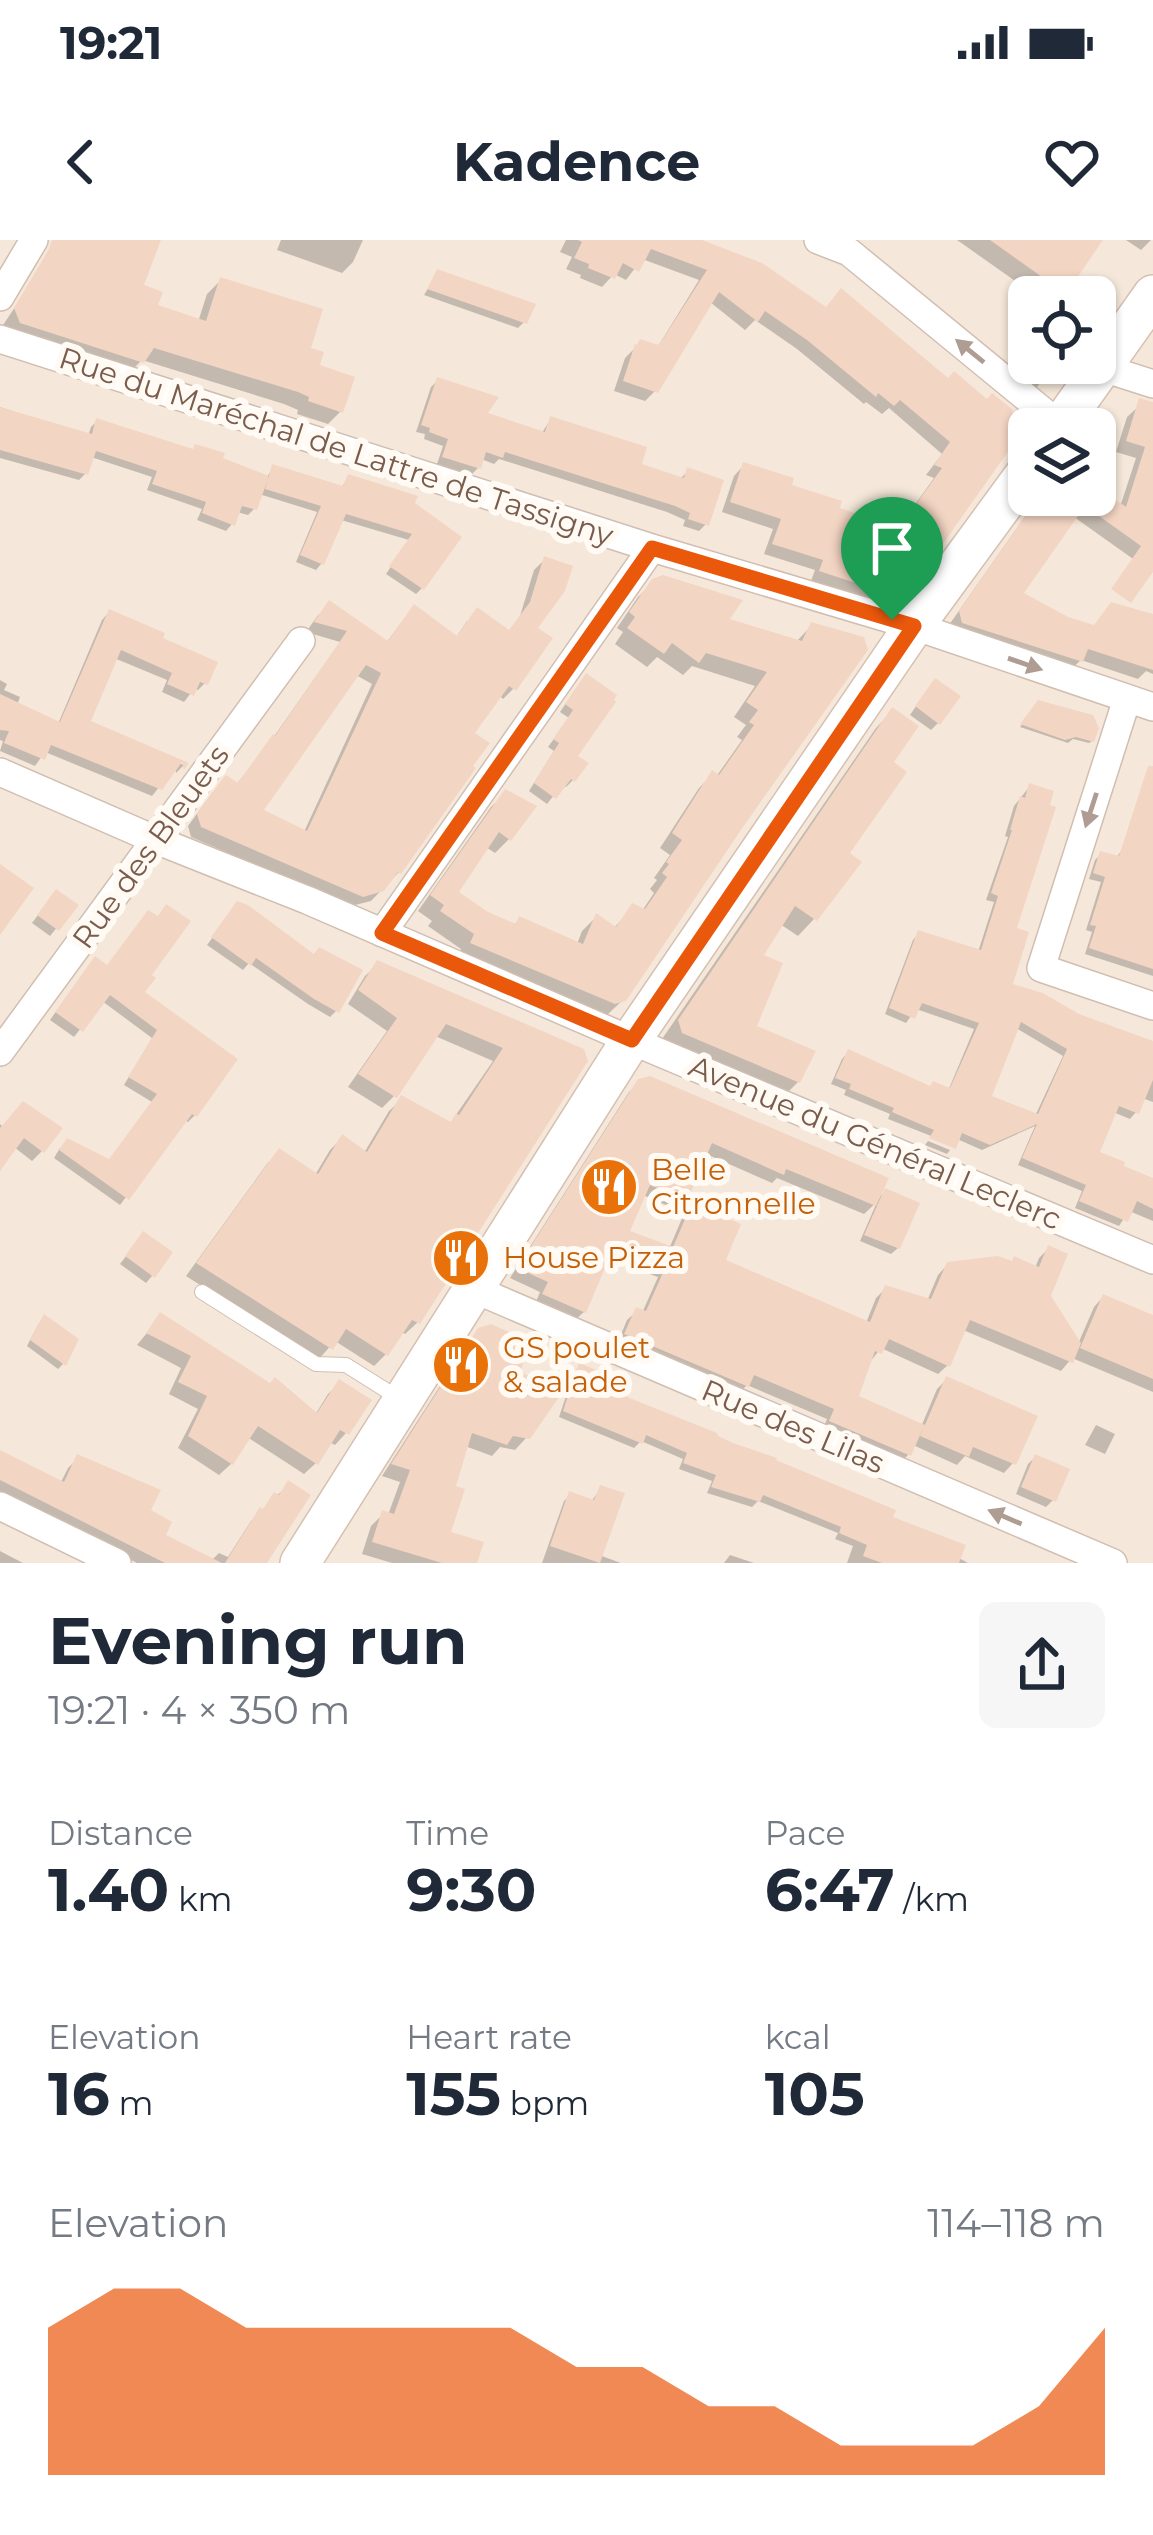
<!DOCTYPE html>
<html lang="en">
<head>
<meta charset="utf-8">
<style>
  :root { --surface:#fff; --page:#f6f6f7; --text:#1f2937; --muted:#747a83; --accent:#ea580c }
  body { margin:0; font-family:Montserrat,sans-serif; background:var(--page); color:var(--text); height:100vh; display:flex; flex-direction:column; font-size:45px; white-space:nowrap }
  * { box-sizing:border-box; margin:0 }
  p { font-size:39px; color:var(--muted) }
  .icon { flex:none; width:66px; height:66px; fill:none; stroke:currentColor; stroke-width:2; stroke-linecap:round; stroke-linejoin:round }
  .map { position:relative; height:1323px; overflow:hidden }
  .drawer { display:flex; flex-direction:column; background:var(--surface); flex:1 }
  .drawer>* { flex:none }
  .fabs { position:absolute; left:1008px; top:36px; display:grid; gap:24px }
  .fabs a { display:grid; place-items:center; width:108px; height:108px; border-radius:18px; background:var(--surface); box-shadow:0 3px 9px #0004; font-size:60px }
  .pin { position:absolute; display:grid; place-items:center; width:102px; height:102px; color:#fff; margin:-123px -51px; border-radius:50% 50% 50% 0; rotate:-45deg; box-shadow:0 0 12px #0007 }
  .pin .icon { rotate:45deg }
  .round { display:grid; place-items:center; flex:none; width:126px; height:126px; border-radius:18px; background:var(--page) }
  .headline { display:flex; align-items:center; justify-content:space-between; height:204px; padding:0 48px }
  h1 { font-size:66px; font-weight:700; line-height:90px }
  .figures { display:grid; grid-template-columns:repeat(3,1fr); gap:18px; height:204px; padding:12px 48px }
  .figures div { display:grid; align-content:center }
  .figures b { font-size:60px; font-weight:700 }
  .figures small { font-size:33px; font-weight:400 }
  .figures p { font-size:33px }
  .chart { height:336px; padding:24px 48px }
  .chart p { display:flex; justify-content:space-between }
  .chart svg { width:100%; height:216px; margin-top:12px; fill:var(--accent); opacity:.7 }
  .status { display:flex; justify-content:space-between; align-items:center; height:84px; padding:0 60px; background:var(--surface); direction:ltr }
  .status svg { height:33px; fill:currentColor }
  header { display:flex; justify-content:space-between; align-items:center; height:156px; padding:0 48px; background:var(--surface); font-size:54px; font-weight:700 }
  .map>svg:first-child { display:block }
  .residential { fill:#f5e8da; fill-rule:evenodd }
  .shadow { fill:#0003; fill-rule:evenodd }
  .building { fill:#f3d5c3; fill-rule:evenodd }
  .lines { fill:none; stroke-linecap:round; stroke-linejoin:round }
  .lane-casing { stroke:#d1beb0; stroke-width:16 }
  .street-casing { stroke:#d1beb0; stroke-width:30 }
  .secondary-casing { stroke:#d6c0b0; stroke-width:42 }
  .lane { stroke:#fff; stroke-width:14 }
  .street { stroke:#fff; stroke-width:27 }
  .secondary { stroke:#fff; stroke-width:39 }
  .oneway { fill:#af9d94 }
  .route-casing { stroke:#fff; stroke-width:24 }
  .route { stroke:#ea580c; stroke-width:15 }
  .labels { text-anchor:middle; stroke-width:12; stroke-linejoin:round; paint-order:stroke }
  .street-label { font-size:30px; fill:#7a5c4d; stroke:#fffaf3 }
  .food-label { font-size:30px; fill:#c56008; stroke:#fffaf3; text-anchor:start }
</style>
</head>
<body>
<div class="status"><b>19:21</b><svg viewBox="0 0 49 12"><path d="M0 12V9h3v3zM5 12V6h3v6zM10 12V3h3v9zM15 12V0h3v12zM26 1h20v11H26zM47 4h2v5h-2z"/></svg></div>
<header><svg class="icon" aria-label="back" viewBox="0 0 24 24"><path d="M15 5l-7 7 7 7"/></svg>Kadence<svg class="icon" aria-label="heart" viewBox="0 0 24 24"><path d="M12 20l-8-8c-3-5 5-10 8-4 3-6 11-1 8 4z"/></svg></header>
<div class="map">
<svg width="1153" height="1323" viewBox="0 0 1153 1323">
  <rect width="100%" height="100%" fill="#fdf6ec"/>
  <path class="residential" d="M0,0H1153V1323H0ZM1029,57H1095V123H1029ZM1029,189H1095V255H1029Z"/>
  <path class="shadow" d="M60,0H157L140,47L154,67L198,82L207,54L220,41L316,127L341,171L328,184L297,174L298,170L284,164L142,120L128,134L7,96L3,85Z
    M281,0H363L353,22L342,33L277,10Z
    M566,0H694L825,70L986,162L904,354L892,365L881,368L811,341L815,330L764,314L773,289L722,272L734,236L744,225L836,270L897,290L934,238L926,235L942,214L889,168L882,174L866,162L864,164L797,109L755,80L745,90L710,62L655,151L645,161L614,151L625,118L641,102L657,108L699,40L642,19L626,40L614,34L602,47L580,38L581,35L566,29L572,17L560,12Z
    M957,0H1099L1062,54L1065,57H1038Z
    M1126,0H1151L1141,10Z
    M438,32L524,82L518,88L424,55Z
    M1029,92V123H1056L1029,157L1001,137Z
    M438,140L484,174L541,194L551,179L638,226L679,240L688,231L706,284L699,291L683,286L685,280L667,272L499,219L494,224L481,219L478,228L471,235L437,224L443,206L424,199L425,194L416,192L431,147Z
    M1139,166L1153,171V316L1143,326L1074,277L1019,354L1067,380L1092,388L1153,378V434L1146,431L1138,439L1081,420L1069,431L949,385L1040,255H1095V249L1120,267L1136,218L1116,212L1127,177Z
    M0,167L88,196L91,187L97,181L266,238L273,228L341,248L349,237L414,258L422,348L416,354L386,334L409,300L341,280L322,323L316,330L296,322L317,272L259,254L254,269L248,275L237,272L232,284L226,291L197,280L202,269L147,250L152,237L91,217L85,234L79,240L0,218Z
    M545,319L534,388L513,449L503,459L499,455L471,493L399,632L371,661L351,666L191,597L188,586L213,552L236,545L273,498L340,402L306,392L319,374L386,403L404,379L455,399L467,381L508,393L520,376L534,330ZM356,435L372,444L304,592L259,572Z
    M654,342L725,380L796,402L812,385L624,759L608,774L599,777L458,718L461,709L428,686L432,681L418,671L491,567L506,553L509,599L495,613L486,607L455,652L486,675L513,686L520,679L577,704L582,691L596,677L613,689L633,667L642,671L654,653L650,649L657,640L654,638L670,615L660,608L699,548L713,534L716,537L742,500L737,497L746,485L734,477L755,446L692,426L683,435L657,417L647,427L615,404L623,392L617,388L638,357Z
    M109,372L159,399L205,443L198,450L194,449L184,462L162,452L167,440L114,418L87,483L184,525L176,533L175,527L152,556L45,512L35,526L0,511L3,501L0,500V440L7,444L4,450L20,457L17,465L58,484L102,380Z
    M579,444L573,540L566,547L562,545L547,564L529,551L554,511L548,507L569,478L560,472Z
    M928,449L938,483L931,490L910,475Z
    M1038,464L1092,501L1089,503L1073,499L1068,503L1020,487Z
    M892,471L889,523L814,679L798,696L780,684L759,717L753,788L798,842L781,859L666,810L662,799L876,488Z
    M1030,546L1009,746L1153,819V862L1142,858L1136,872L1130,879L1113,872L1096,914L1120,928L1153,940V981L1129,971L1119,986L1075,968L1082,951L1018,925L1035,886L982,910L957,899L954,905L888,879L890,874L844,855L846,850L831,844L842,819L848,812L929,848L948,851L974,789L916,769L906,783L885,774L913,700L919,693L978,712L994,662L986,660L1008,597L1005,596L1014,566ZM1016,788L1063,816L1035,876L988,857Z
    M1125,604L1153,631V736L1085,714L1092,692L1086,690L1101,642L1089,639L1095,620L1101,614L1116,619Z
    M49,660L74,666L50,696L32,683Z
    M232,671L336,771L330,777L308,764L249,723L243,730L207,705Z
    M378,724L582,811L418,1082L405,1094L401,1092L386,1114L374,1126L335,1101L318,1120L186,1036L267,924L279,911L315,935L330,910L342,898L364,913L389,871L402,859L449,885L493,821L435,796L394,856L382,868L348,847L387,791L348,764L365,736Z
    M88,727L147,736L141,753L195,875L188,882L184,880L120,965L54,918L60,908L108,922L152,862L124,845L152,798L102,761L74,797L50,780Z
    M640,842L876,961L885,951L898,1008L891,1014L860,1001L877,962L864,974L777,938L772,943L704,913L685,959L675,969L643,955L626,992L669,1009L683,976L693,967L722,1022L866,1083L876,1058L886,1048L927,1061L938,1035L948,1024L1035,1028L1039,1018L1048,1009L1047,1057L1078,1104L1094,1067L1103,1057L1153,1078V1152L1072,1118L1061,1131L963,1090L948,1125L938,1134L881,1108L870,1122L856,1158L921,1187L937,1149L946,1140L1013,1223L1004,1233L965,1216L957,1225L913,1205L908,1215L899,1224L822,1191L827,1179L747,1145L737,1155L617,1104L627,1080L637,1071L642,1073L658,1037L606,1018L584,1072L574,1081L535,1064L540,1052L510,1038L629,852Z
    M24,865L42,911L32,921L14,907L0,926V884L3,887Z
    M928,901L950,910L947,914L925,905Z
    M137,1002L152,1036L146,1043L120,1024Z
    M161,1076L315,1175L328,1154L340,1143L346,1193L335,1205L329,1202L316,1223L304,1234L247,1197L231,1224L219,1235L178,1208L198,1169L169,1154L181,1128L137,1105Z
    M39,1083L63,1124L58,1129L27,1106Z
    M480,1090L516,1134L527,1197L515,1210L500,1207L492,1216L465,1206L452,1248L447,1294L474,1323H392L362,1314L371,1286L383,1274L388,1275L400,1242L382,1236L467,1104Z
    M580,1126L623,1159L890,1279L968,1323H847L853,1306L835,1299L838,1293L758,1261L752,1267L707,1253L712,1241L679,1229L683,1219L641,1201L634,1208L559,1177L574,1132Z
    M1096,1185L1115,1194L1105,1214L1085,1205Z
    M0,1213L60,1244L68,1228L78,1218L147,1272L162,1296L211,1321L219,1313L228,1317L251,1281L289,1244L264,1323H137L0,1254Z
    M1035,1217L1053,1260L1046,1267L1016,1254L1028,1224Z
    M600,1249L599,1315L621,1323H542L564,1261L570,1255L591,1262Z
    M0,1311L23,1323H0Z
    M730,1315L754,1323H724Z"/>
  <path class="building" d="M52,0H161L144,45L163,52L158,65L206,81L220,37L323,69L311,108L324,112L320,125L355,137L343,173L308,161L309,157L298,152L154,108L144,123L20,83L14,68L49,9Z
    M578,0H702L762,23L826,67L841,48L948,138L954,131L987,159L992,153L1012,169L1017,199L906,356L893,360L870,352L871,348L819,331L823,320L772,304L781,279L730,262L743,222L794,238L792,245L842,261L840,268L899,288L942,228L934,225L950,202L900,160L894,166L878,153L876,157L807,100L765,71L758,82L719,52L658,153L623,141L635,104L637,105L640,99L659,105L707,30L651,9L639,32L623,23L615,39L588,28L589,24L574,18L582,2Z
    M990,0H1103L1066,54Z
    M437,29L536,64L527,84L427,49Z
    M437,137L499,157L488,173L545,192L550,176L647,207L642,224L684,238L687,227L724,240L709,286L688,279L690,273L675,266L505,212L503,218L486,212L481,229L442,217L448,199L429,192L430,188L421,185Z
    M1139,158L1153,162V332L1131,363L1111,349L1141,306L1085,266L1024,353L1068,377L1094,385L1111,362L1153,374V430L1088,409L1083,422L962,383L959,371L1040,255H1109L1126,267L1145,207L1126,201Z
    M0,167L92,194L96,178L193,209L195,204L225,213L223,218L269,236L257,270L242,266L235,286L202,273L206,262L152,244L157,231L96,211L88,235L0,210Z
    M272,224L343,246L348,234L418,256L415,263L462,297L424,350L389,326L412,294L346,274L324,325L300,315L321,266L265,249Z
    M544,316L573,326L565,351L538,388L553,398L516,451L509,446L475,493L490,503L473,526L476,528L401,634L398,632L384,651L363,657L201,587L197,574L223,538L226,535L238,543L273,494L275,496L347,391L314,382L329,360L388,401L414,364L457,396L477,367L509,390L530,362ZM366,425L381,433L307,591L264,570Z
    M663,335L743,360L730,379L802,401L811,382L864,397L868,410L743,587L626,761L615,764L470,703L474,694L440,671L444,665L430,655L505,549L537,566L511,601L499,592L459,652L488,672L516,684L519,676L583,704L596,673L616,687L632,663L645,669L667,637L662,633L669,624L666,622L682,600L672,593L712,530L719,535L754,485L749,482L758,470L746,462L767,432L706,413L699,423L672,403L664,414L627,388L635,377L629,372L652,339Z
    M109,369L165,393L163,398L218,422L208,445L200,442L194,456L167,444L172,433L121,410L91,481L189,523L184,530L182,522L162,550L51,505L45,520L4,503L9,491L0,490V454L60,482Z
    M586,433L617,455L614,460L616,462L578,516L589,523L575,542L571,539L556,559L534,543L559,503L553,499L573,470L565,464Z
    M935,438L961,456L940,485L915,466Z
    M1038,460L1093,475L1099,488L1094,502L1076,497L1065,500L1020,484Z
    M892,467L919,486L894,522L907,532L850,613L862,622L817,681L795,666L764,715L783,723L757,786L816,811L800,843L682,793L678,780Z
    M1148,526H1153V729L1089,708L1096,686L1090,685L1105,637L1093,633L1100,611L1119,616Z
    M1029,543L1054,551L1050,565L1056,567L1017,688L1029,692L1013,744L1043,753L1079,774L1153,801V840L1139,874L1119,866L1100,912L1125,922L1124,926L1153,938V969L1137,961L1128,982L1079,961L1086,945L1022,918L1037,884L990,905L962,893L956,909L929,898L934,890L892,872L894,868L849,849L851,844L835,838L848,809L930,846L933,841L950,848L979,783L922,763L915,779L889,768L918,690L981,710L998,656L991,653L1012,590H1010L1020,556L1025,558ZM1021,782L1067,809L1038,874L992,856Z
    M0,624L34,648L0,695Z
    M56,649L79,665L59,691L37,675Z
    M237,661L248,665L314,714L319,707L363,730L339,773L314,759L256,718L251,726L211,697Z
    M166,664L191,681L152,735L156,738L145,752L238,819L197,877L192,874L129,960L59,910L67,898L109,919L157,854L128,837L157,790L110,755L83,792L55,772L95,716L107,725L148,670L158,676Z
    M377,720L584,809L588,821L420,1084L412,1080L388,1116L346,1089L333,1110L196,1023L279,908L318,934L342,894L367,912L401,855L451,882L456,873L459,875L503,808L446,784L397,858L358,834L397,778L358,750Z
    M650,836L889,938L876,966L786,929L784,935L712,903L687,961L650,945L630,991L673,1007L692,963L741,984L726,1020L870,1082L885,1045L931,1059L947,1022L998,1016L1012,1021L1014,1016L1039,1027L1048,1005L1068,1014L1051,1056L1081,1103L1073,1123L970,1080L950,1127L889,1099L882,1114L875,1111L859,1156L925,1185L946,1136L1038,1176L1016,1225L973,1207L969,1217L920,1196L924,1186L911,1216L829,1181L834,1169L754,1135L749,1147L624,1094L636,1067L646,1071L665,1028L613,1009L586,1073L542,1054L548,1042L517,1028L638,839Z
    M23,861L63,888L44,913L24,898L0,931V888Z
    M885,948L920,963L900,1009L864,995Z
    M143,991L173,1012L155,1038L125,1016Z
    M1103,1054L1153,1075V1139L1080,1108Z
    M160,1072L270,1143L275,1137L317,1173L339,1139L372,1160L349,1195L340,1190L318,1225L258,1186L233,1225L188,1196L207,1156L178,1142L191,1116L146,1093Z
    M44,1074L79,1099L66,1126L30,1100Z
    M491,1084L531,1102L520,1132L564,1150L530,1199L513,1196L507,1205L472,1193L456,1246L465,1249L451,1292L484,1302L477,1323H442L372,1302L382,1270L394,1274L410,1230L391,1224L478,1088Z
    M579,1123L621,1140L619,1146L629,1151L627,1157L717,1193L718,1196L733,1203L777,1218L776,1220L896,1270L893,1277L966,1305L959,1323H882L863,1316L867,1305L839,1293L841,1287L763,1255L760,1262L711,1247L716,1235L683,1223L687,1213L646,1195L643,1204L563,1171Z
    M0,1210L64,1242L77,1214L161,1250L151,1270L172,1282L166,1295L222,1323H165L20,1250L0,1240Z
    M1035,1214L1070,1229L1056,1262L1021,1247Z
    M288,1240L311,1255L267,1323H225L260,1267L263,1269L274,1252L279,1255Z
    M600,1245L625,1253L600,1323L550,1306L569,1251L594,1260Z"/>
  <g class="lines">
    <defs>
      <path id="lane" d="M202,1052L316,1124L346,1125L400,1159"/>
      <path id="street" d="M818,0L849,12L1061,186
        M0,57L34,0
        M0,99L652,308L914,386L1153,467
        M1103,128L1153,144
        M1127,459L1041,728L1153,766
        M0,532L156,600L307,660L656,811L1153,1020
        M382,693L652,308
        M0,812L301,401
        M474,1049L1113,1323
        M0,1266L117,1323"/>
      <path id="secondary" d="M1058,189L1153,55
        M300,1323L631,800L914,386L1029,229"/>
    </defs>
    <use href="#lane" class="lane-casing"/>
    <use href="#street" class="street-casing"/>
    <use href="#secondary" class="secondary-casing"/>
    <use href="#lane" class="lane"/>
    <use href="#street" class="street"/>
    <use href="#secondary" class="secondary"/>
  </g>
  <defs><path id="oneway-solid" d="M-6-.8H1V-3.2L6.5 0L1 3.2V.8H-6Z" transform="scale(3)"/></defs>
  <g class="oneway">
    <use href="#oneway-solid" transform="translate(970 111) rotate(-141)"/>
    <use href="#oneway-solid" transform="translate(1025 424) rotate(19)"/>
    <use href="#oneway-solid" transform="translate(1091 570) rotate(108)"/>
    <use href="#oneway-solid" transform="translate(1005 1277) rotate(-157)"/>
  </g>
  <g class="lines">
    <defs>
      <path id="route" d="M652,308L914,386L632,800L382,693Z"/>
    </defs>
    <use href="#route" class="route-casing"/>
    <use href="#route" class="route"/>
  </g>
  <defs>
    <symbol id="restaurant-disc" viewBox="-11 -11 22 22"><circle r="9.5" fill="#e8710a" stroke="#fffaf3"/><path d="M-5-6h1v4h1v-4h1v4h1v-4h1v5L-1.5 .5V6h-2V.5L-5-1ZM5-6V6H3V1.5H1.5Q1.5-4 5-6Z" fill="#fff"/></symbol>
  </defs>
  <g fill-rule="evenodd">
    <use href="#restaurant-disc" x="576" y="914" width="66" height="66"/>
    <use href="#restaurant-disc" x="428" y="985" width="66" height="66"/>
    <use href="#restaurant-disc" x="428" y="1092" width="66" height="66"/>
  </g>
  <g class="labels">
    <g class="street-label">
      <text transform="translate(336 207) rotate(18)" y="10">Rue du Maréchal de Lattre de Tassigny</text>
      <text transform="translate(151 607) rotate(-54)" y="10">Rue des Bleuets</text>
      <text transform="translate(875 903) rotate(23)" y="10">Avenue du Général Leclerc</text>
      <text transform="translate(793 1187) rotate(23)" y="10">Rue des Lilas</text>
    </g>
    <g class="food-label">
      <text x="651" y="940">Belle<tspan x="651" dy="34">Citronnelle</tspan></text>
      <text x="503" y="1028">House Pizza</text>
      <text x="503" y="1118">GS poulet<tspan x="503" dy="34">&amp; salade</tspan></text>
    </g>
  </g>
</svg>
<div class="fabs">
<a><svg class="icon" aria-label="locate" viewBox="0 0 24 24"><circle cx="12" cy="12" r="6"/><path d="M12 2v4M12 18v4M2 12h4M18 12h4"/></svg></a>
<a><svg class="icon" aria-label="layers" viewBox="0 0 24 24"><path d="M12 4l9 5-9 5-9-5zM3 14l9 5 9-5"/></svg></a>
</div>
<div class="pin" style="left:892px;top:380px;background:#1e9e55"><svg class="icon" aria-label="arrive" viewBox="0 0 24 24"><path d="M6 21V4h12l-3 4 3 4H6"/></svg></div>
</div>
<section class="drawer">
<div class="headline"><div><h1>Evening run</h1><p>19:21 · 4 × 350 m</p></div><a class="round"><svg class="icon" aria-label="share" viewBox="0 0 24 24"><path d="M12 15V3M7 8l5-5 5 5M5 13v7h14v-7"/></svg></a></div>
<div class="figures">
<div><p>Distance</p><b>1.40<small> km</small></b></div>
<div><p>Time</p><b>9:30</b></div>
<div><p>Pace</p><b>6:47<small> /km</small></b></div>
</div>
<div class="figures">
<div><p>Elevation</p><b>16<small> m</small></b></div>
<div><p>Heart rate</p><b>155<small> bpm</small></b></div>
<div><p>kcal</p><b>105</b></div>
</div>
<div class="chart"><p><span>Elevation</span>114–118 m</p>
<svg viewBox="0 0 160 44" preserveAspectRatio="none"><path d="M0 44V14L10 6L20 6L30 14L40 14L50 14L60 14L70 14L80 22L90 22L100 30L110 30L120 38L130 38L140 38L150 30L160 14V44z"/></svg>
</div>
</section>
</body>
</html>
